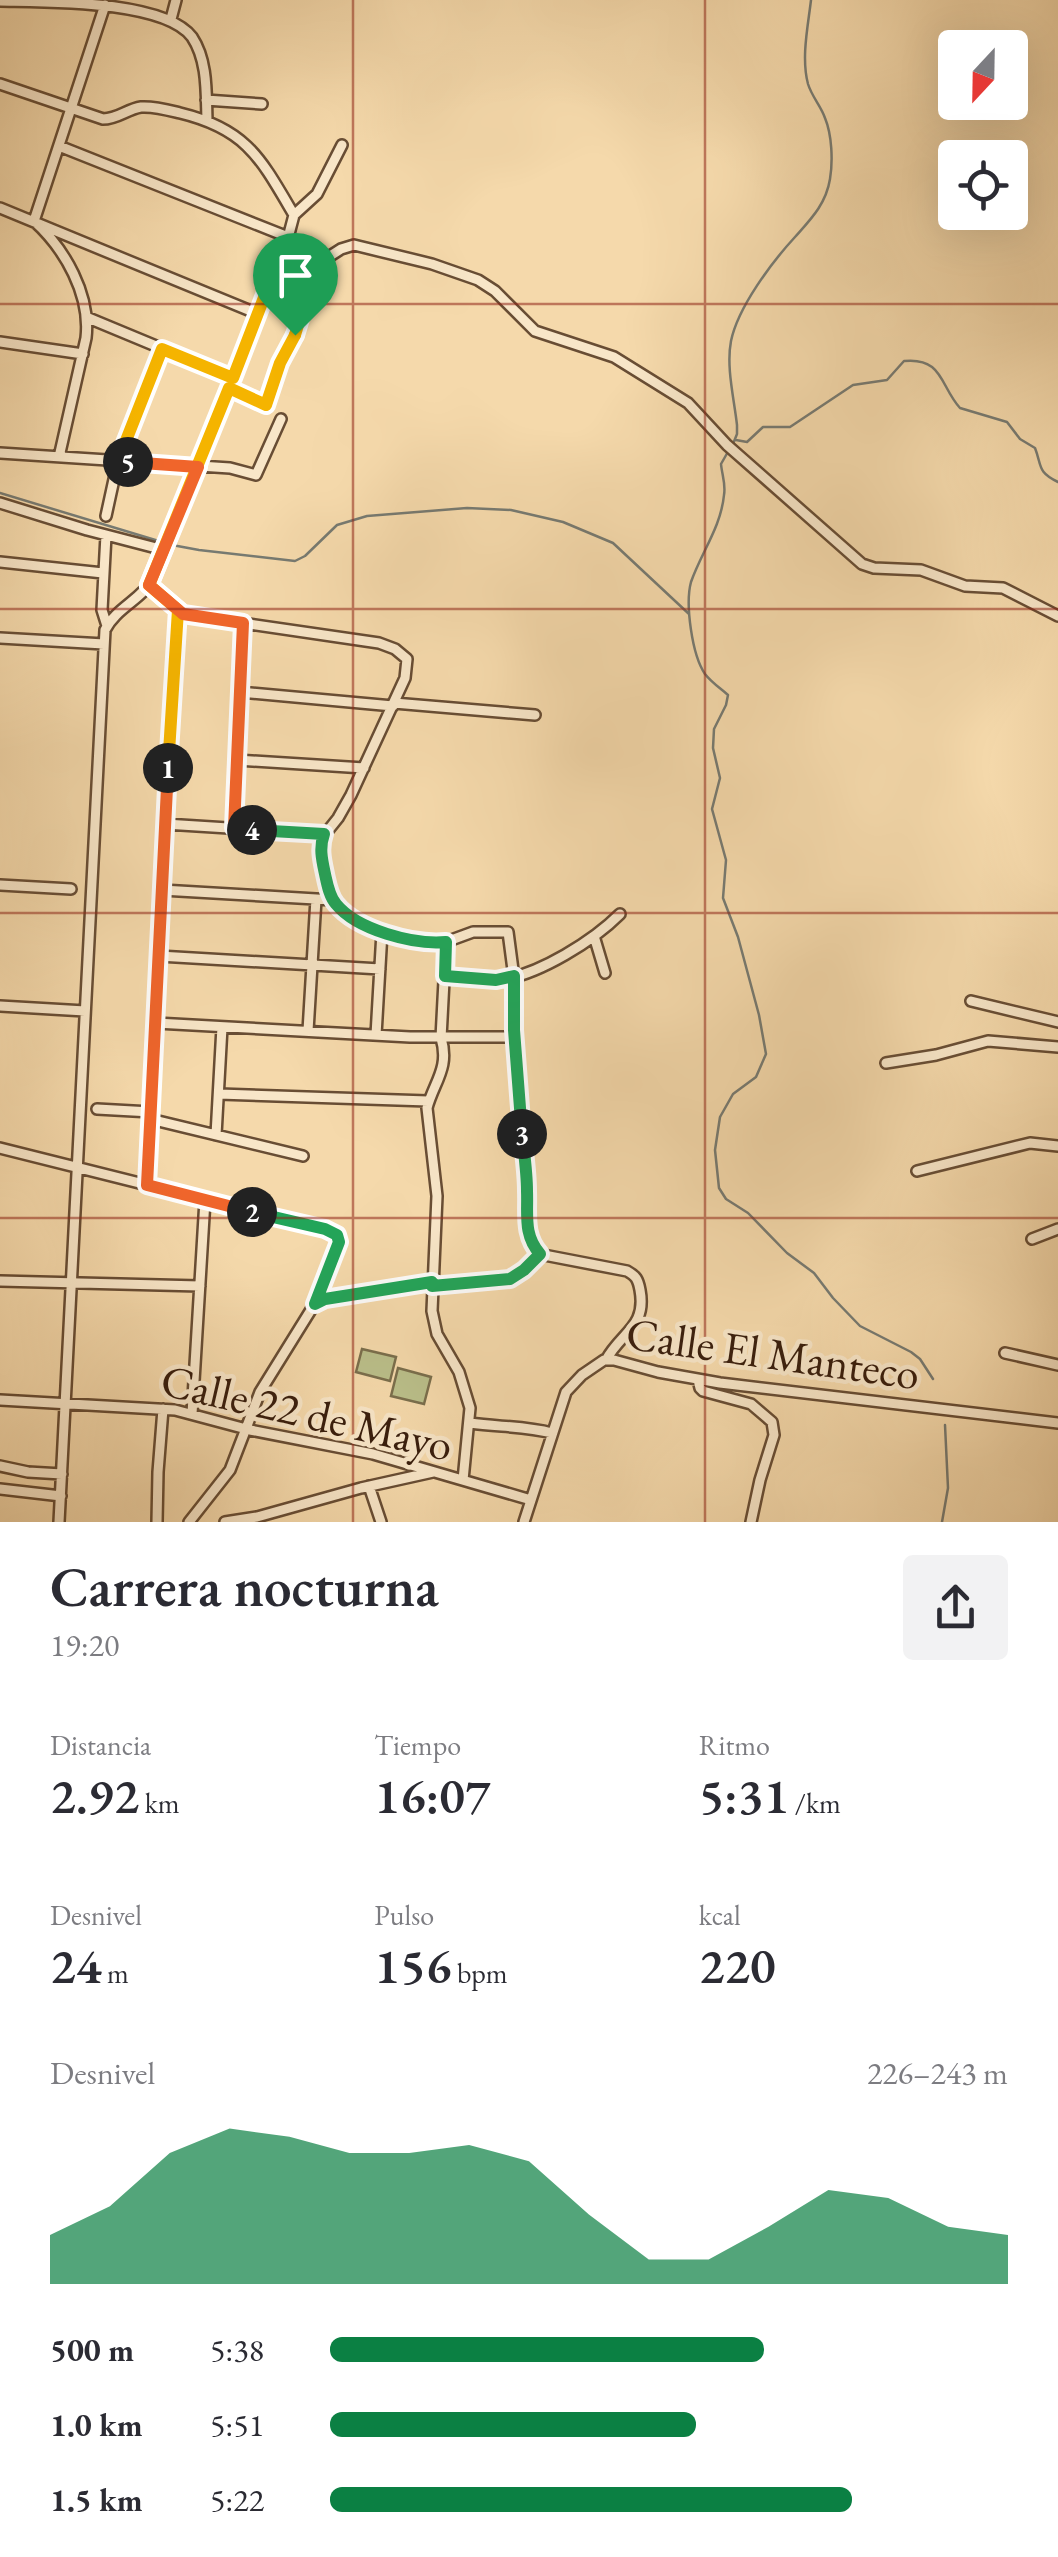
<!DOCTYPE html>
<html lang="es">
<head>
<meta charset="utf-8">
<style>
  :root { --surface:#fff; --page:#f2f2f3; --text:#2b2b33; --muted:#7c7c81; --accent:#0b8043 }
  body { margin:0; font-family:"EB Garamond",serif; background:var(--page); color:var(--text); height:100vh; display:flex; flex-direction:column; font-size:38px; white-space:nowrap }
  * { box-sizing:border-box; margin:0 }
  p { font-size:32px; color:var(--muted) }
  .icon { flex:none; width:55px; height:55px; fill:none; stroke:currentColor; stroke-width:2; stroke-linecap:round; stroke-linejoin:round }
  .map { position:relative; height:1522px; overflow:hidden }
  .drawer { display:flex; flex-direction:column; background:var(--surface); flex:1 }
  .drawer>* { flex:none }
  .needle { width:65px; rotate:202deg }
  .controls { position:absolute; left:938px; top:30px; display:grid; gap:20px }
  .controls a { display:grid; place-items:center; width:90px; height:90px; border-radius:10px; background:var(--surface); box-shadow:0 10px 40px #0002; font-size:50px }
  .pin { position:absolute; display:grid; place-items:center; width:85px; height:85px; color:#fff; margin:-102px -42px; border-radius:50% 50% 50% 0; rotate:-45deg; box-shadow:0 0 10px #0007 }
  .pin .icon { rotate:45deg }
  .km { position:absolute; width:50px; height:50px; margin:-25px; border-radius:50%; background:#222; color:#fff; font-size:28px; line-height:50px; text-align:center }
  .round { display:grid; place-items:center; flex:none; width:105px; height:105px; border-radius:10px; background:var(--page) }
  .head { display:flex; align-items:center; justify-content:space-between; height:170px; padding:0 50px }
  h1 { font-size:55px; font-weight:600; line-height:75px }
  .stats { display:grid; grid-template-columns:repeat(3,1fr); gap:15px; height:170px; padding:10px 50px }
  .stats div { display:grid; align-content:center }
  .stats b { font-size:50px; font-weight:600 }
  .stats small { font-size:28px; font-weight:400 }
  .stats p { font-size:28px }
  .chart { height:280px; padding:20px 50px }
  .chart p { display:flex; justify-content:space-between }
  .chart svg { width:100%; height:180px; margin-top:10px; fill:var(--accent); opacity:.7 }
  ul { padding:0 50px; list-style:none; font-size:32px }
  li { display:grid; grid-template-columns:160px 120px 1fr; align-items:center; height:75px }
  li i { height:25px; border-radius:12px; background:var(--accent) }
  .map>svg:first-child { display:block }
  .green { fill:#babf8a; stroke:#7a6e4c; stroke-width:2.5 }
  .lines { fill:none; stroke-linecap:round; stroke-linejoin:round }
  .stream { stroke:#777a71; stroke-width:2.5 }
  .minor-casing { stroke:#684d34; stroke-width:14 }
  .minor { stroke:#f8e6c8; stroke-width:9 }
  .split-1-casing { stroke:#fff; stroke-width:20 }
  .split-2-casing { stroke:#fff; stroke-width:20 }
  .split-3-casing { stroke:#fff; stroke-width:20 }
  .split-4-casing { stroke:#fff; stroke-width:20 }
  .split-5-casing { stroke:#fff; stroke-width:20 }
  .split-6-casing { stroke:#fff; stroke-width:20 }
  .split-1 { stroke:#f5b400; stroke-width:12 }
  .split-2 { stroke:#f0652b; stroke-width:12 }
  .split-3 { stroke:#22a559; stroke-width:12 }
  .split-4 { stroke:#22a559; stroke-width:12 }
  .split-5 { stroke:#f0652b; stroke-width:12 }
  .split-6 { stroke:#f5b400; stroke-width:12 }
  .grid { fill:none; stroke:#8f2418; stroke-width:2.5; stroke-opacity:0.55 }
  .labels { text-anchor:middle; stroke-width:9; stroke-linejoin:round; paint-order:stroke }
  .street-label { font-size:45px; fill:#391e0d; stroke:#f8e6c8 }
</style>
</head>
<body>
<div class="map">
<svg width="1058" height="1522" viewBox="0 0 1058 1522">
  <rect width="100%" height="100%" fill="#f5d9ab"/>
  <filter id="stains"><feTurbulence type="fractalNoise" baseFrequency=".002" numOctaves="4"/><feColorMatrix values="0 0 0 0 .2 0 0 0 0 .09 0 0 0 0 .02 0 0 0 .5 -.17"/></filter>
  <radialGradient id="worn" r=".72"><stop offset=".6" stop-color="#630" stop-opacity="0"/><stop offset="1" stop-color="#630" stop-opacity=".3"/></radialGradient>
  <path class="green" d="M362,1349L396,1357L390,1381L356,1372Z
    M398,1368L431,1377L424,1404L391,1396Z"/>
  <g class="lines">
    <path class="stream" d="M736,440L747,442L763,427H790L853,385L887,380L904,361C943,357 940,386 960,408L1007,422L1020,439L1035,448C1042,466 1037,472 1058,482
      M733,444L737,434V425C734,398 726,367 731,341C738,307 772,262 795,237C811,219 826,204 830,179C833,161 832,135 825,118C821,106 812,97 808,84C801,58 808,26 811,0
      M729,450L721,464C722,475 726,484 724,495C721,527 701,553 691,582C685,604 692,655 705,674C711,682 720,688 728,695L726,705L714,729L713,748L720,778L712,809L726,860L723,898L738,937L759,1015L766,1054L756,1077L733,1094L720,1117L715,1150L719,1188L726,1199L748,1213L787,1253L814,1273L833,1298L860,1326L911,1352L920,1359L933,1379
      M0,493L162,542
      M172,545L199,550L295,561L305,556L337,525L367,516L467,508L511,510L563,522L613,543L689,614
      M942,1522L948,1488L945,1425"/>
    <defs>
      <path id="minor" d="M0,1C47,2 164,0 192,37C208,61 206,93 207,120
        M171,19L176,0
        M0,84L103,119C118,119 127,109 141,107C154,106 168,110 180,113C247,129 261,159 294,215
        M206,100L262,104
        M59,146L288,237
        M0,208L258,314
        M275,269L294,274L305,272L341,249L354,245L432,264L478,280L495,291L535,331L614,357L688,403L727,445L862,564L874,568L921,570L965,586L1003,588L1058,616
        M86,317L233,378
        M0,342L83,354
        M229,388L266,405L280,363L295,335L315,266
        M0,453L230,468L256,475L281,419
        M59,457L86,338C91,295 65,249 34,221L105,5
        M0,503L87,530L164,550
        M106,516L118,461L162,349
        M106,535L102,610L107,626
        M0,562L103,573
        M149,585L179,612L187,615L379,643L395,649L407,659L405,678L351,795L338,818L322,838L321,846L324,866L333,900L355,918L382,932L405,940L443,943L473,932H508L513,970L514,1030L527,1177V1226L535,1250L544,1255L627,1271C636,1276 638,1279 640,1290C647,1327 621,1332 606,1360
        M0,638L104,644
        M240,692L393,706
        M394,703L535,715
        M237,760L364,768
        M165,824L324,834
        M234,828L243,623
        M0,885L71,889
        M162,890L333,900
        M594,936L605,973
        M446,942L441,1038C450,1068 434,1082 427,1108L437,1196L432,1311L437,1334L459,1372L470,1408L463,1480
        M159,956L380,969
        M445,975C463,977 483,982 501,980C540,974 593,941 620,914
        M971,1001L1058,1022
        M0,1006L85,1011
        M156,1023L410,1037H514
        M308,1031L316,899
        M376,1035L382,932
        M886,1063L936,1055L988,1041L1058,1047
        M219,1094L428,1101
        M97,1109L151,1112
        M150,1119L303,1156
        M216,1135L222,1027
        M0,1148L331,1231L337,1235L339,1242L315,1304
        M917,1171L1030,1143L1058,1146
        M147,1185L178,610
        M1032,1239L1058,1229
        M0,1281L200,1286
        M432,1286L509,1279L525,1270L539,1253
        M1005,1353L1058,1365
        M698,1380L700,1388L703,1391L751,1404L772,1422L774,1435L760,1480L751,1522
        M0,1400L175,1410L250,1430L373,1454L531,1500
        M192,1414L205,1200
        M470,1423C498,1427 525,1426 552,1433
        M0,1466L28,1472L62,1474
        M369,1486L381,1522
        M0,1489L61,1496
        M59,1522L105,630C116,608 141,600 153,579L289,234L294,215L317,194L342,145
        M157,1522L158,1472L163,1409
        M189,1522L230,1470L260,1392L314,1305L325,1299L432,1282
        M225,1522L257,1517L361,1488L433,1472
        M524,1522L566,1392L582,1375L604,1360H614L658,1372L720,1383L1058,1423"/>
    </defs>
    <use href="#minor" class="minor-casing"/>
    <use href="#minor" class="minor"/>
  </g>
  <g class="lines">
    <defs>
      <path id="split-1" d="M168,768L178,610L149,585L229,388L266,405L280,363L295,335"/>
      <path id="split-2" d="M168,768L147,1185L252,1212"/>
      <path id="split-3" d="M252,1212L325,1229L337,1235L339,1242L315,1304L325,1299L432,1282V1286L510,1279L524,1270L540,1254C523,1235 528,1214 527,1191C527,1172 524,1153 522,1134"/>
      <path id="split-4" d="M252,830L324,834C319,848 322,860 325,874C327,883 329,896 336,904C357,930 414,945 446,942L445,976L496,980L514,976V1030L522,1134"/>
      <path id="split-5" d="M128,462L198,467L149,585L183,614L243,623L234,828L252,830"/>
      <path id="split-6" d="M128,462L118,461L162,349L233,378L275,269L298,274L316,266L295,335"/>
    </defs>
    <use href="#split-1" class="split-1-casing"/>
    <use href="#split-2" class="split-2-casing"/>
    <use href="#split-3" class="split-3-casing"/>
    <use href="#split-4" class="split-4-casing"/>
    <use href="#split-5" class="split-5-casing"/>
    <use href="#split-6" class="split-6-casing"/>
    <use href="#split-1" class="split-1"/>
    <use href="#split-2" class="split-2"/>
    <use href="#split-3" class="split-3"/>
    <use href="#split-4" class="split-4"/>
    <use href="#split-5" class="split-5"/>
    <use href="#split-6" class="split-6"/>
  </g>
  <path class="grid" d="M353,0V1522M705,0V1522M0,304H1058M0,609H1058M0,913H1058M0,1218H1058"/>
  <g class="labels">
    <g class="street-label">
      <text transform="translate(773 1353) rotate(8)" y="16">Calle El Manteco</text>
      <text transform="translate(307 1412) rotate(13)" y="16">Calle 22 de Mayo</text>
    </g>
  </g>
  <rect width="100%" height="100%" filter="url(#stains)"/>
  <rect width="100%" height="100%" fill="url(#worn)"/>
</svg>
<div class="controls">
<a><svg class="needle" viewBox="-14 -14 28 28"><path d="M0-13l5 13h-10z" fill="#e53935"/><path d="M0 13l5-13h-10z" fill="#7c7c81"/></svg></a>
<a><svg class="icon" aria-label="locate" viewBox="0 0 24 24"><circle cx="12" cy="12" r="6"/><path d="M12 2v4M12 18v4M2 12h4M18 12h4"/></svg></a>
</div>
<div class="pin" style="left:295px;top:335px;background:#1e9e55"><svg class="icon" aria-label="arrive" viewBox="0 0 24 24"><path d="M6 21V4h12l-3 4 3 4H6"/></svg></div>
<b class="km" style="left:168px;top:768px">1</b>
<b class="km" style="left:252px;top:1212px">2</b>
<b class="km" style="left:522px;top:1134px">3</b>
<b class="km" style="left:252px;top:830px">4</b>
<b class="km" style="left:128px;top:462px">5</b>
</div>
<section class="drawer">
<div class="head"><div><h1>Carrera nocturna</h1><p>19:20</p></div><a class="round"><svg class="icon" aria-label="share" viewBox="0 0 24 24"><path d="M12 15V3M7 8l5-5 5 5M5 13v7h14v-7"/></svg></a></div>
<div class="stats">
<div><p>Distancia</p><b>2.92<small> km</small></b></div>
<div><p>Tiempo</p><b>16:07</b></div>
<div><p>Ritmo</p><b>5:31<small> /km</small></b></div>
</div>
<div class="stats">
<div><p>Desnivel</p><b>24<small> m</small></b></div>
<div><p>Pulso</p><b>156<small> bpm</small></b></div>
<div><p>kcal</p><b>220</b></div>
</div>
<div class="chart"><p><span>Desnivel</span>226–243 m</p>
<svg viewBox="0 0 160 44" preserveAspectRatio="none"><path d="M0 44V32L10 25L20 12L30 6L40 8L50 12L60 12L70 10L80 14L90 27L100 38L110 38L120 30L130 21L140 23L150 30L160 32V44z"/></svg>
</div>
<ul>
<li><b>500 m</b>5:38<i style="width:64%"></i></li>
<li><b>1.0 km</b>5:51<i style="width:54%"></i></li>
<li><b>1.5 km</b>5:22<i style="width:77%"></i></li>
</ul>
</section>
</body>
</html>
